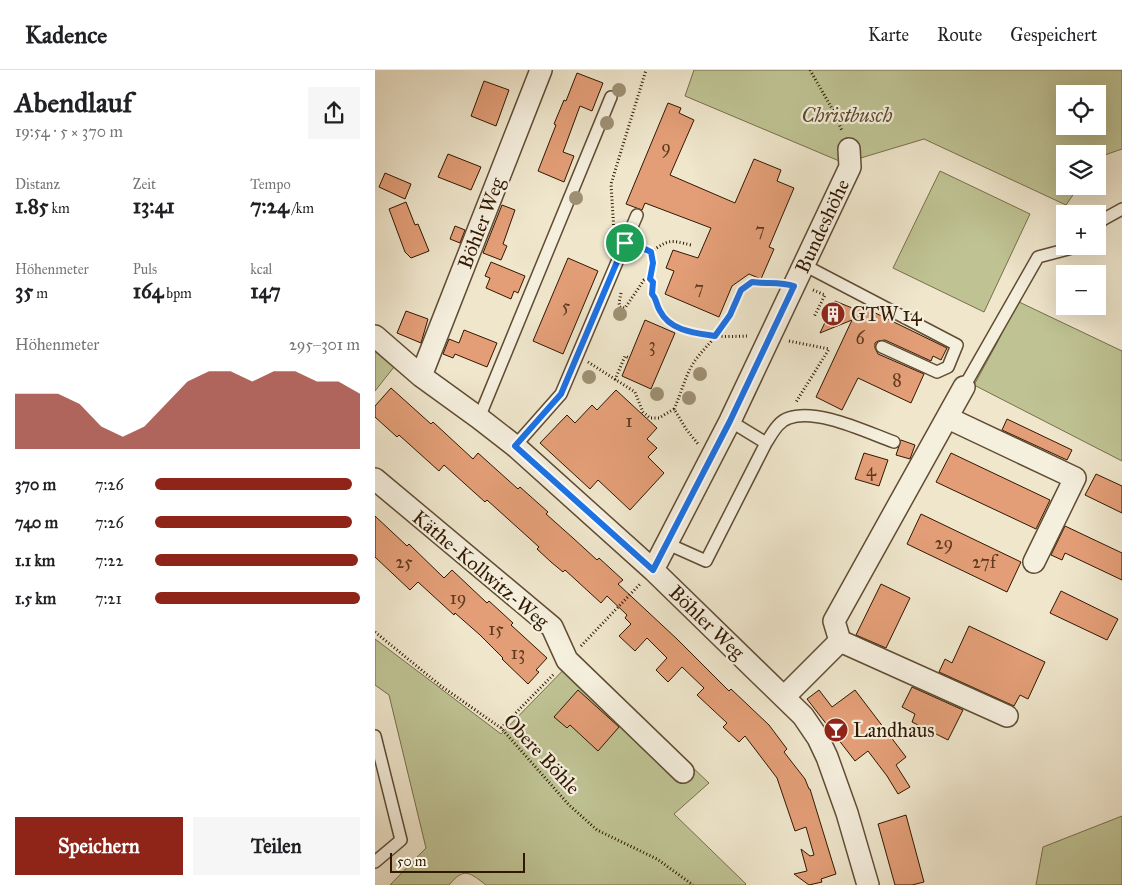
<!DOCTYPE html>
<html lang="de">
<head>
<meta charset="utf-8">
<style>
  :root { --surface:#fff; --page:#f6f6f6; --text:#202124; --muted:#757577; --line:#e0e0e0; --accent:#8f2418 }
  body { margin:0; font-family:"IM FELL Great Primer",serif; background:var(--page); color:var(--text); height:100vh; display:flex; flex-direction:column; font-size:19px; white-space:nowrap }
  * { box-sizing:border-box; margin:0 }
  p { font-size:16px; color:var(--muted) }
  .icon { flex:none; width:28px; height:28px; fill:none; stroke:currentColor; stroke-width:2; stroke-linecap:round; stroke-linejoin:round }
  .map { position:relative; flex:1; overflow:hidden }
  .drawer { display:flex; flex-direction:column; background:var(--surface); width:375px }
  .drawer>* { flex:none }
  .controls { position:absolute; left:681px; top:15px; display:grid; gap:10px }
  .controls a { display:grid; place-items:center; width:50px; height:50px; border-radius:0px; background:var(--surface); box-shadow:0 5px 20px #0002; font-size:25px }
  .scale { position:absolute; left:15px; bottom:12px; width:135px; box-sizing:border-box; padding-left:5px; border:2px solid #311800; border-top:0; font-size:14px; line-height:18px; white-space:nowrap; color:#311800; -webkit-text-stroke:4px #f5efde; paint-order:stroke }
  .pin { position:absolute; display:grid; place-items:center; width:42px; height:42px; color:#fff; margin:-21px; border:2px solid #fff; border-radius:50%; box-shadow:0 1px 5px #0007 }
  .round { display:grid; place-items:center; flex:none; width:52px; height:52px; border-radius:0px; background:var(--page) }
  .overview { display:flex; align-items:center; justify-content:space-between; height:85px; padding:0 15px }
  h1 { font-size:28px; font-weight:700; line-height:38px }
  .figures { display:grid; grid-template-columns:repeat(3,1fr); gap:8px; height:85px; padding:5px 15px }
  .figures div { display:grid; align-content:center }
  .figures b { font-size:21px; font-weight:700 }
  .figures small { font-size:14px; font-weight:400 }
  .figures p { font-size:14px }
  .chart { height:140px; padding:10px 15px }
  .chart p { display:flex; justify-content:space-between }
  .chart svg { width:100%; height:90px; margin-top:5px; fill:var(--accent); opacity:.7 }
  .primary-button { display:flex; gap:10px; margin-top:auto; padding:10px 15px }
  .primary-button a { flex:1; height:58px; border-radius:0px; background:var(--accent); color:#fff; font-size:20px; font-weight:700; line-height:58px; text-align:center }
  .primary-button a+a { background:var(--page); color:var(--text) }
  ul { padding:0 15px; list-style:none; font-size:16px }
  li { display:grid; grid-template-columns:80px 60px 1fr; align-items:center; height:38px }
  li i { height:12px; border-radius:6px; background:var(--accent) }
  header { display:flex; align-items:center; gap:30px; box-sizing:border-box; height:70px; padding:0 25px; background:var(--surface); border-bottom:1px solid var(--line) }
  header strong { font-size:24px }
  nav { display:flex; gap:28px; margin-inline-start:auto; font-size:18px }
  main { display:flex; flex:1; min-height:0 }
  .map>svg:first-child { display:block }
  .green { fill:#bfc394; stroke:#786e4a; fill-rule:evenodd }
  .building { fill:#e39e77; stroke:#311800 }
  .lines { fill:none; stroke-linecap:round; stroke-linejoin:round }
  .lane-casing { stroke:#604c33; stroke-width:14 }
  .street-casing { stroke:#604c33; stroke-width:24 }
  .path { stroke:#311800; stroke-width:3; stroke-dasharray:1 2.5; stroke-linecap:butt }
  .lane { stroke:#f5efde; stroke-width:11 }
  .street { stroke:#f5efde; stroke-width:21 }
  .tree { fill:#9e9174 }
  .route-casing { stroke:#fff; stroke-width:10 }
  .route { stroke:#1a73e8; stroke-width:6 }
  .labels { text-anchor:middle; stroke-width:4.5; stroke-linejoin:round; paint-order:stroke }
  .number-label { font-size:18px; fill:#5e3a1e }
  .park-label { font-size:20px; font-style:italic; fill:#5c4b2c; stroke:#f5efde }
  .street-label { font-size:20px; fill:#311800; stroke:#f5efde }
  .poi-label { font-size:20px; fill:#311800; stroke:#f5efde; text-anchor:start }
</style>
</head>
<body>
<header>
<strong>Kadence</strong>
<nav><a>Karte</a><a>Route</a><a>Gespeichert</a></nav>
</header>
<main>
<section class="drawer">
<div class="overview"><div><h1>Abendlauf</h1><p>19:54 · 5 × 370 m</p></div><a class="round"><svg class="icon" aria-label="share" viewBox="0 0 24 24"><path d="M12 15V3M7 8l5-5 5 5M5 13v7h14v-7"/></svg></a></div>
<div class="figures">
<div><p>Distanz</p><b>1.85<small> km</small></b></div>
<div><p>Zeit</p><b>13:41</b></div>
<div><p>Tempo</p><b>7:24<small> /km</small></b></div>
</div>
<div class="figures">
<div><p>Höhenmeter</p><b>35<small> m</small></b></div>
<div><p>Puls</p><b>164<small> bpm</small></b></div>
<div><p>kcal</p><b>147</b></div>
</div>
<div class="chart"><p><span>Höhenmeter</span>295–301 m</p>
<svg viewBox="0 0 160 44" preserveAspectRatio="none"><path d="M0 44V17L10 17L20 17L30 22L40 33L50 38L60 33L70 22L80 11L90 6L100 6L110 11L120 6L130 6L140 11L150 11L160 17V44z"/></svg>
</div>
<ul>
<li><b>370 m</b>7:26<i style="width:96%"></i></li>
<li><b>740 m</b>7:26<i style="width:96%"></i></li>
<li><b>1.1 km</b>7:22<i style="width:99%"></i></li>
<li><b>1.5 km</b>7:21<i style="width:100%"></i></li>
</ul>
<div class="primary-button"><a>Speichern</a><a>Teilen</a></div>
</section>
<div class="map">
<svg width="747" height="815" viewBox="0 0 747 815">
  <rect width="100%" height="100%" fill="#efe6cc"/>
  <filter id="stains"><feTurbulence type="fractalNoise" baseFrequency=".004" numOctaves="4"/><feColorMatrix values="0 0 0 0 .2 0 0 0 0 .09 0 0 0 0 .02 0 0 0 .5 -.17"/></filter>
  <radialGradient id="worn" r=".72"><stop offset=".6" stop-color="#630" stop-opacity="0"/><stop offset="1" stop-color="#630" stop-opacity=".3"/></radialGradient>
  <path class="green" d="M319,0H747V79L724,87L723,89L722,84H690V116H704L691,135L549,69L469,93L310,26ZM690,24H722V56H690Z
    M565,101L655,144L609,242L518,198Z
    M642,231L747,281V391L599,315L622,273Z
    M0,271L19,297L0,321Z
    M0,569L126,664L201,587L334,713L299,744L371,814L370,815H111C94,802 89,797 74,815H15L51,778L14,625L0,615Z
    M747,746V815H661L668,777Z"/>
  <path class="building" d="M202,3L228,13L217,41L205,36L188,82L199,86L189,112L163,101L181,55L179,54L189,30L191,31Z
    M109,11L134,20L121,56L96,46Z
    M293,33L306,38L304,43L319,50L295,105L360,133L379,89L406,100L402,111L419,118L394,177L399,179L386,209L374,204L357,216L344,247L290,224L299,201L291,198L298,180L323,188L336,158L270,133L267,140L251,134Z
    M73,84L106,97L96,120L63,107Z
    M10,103L36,114L30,129L4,117Z
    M31,132L40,155L43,154L54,181L36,188L30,182L14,139Z
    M127,135L140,140L128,174L132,176L126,190L108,183Z
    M80,156L90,160L85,173L75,169Z
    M193,188L223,201L188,284L158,271Z
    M116,192L150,206L143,223L139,221L136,229L111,218L115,208L110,206Z
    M460,231L482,240L484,235L572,278L566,290L558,286L556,291L510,270L503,271L500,273V278L503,284L549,304L536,333L483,308L467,340L441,327L477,250L445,263Z
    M31,241L53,249L46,273L22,263Z
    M270,250L300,263L276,319L247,306Z
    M89,260L122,273L112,297L80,284L78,288L68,284L74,269L84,273Z
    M16,318L56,354L58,352L98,389L103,383L143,419L145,417L173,442L171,444L198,468L222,490L224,488L248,510L243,514L302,569L354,621L356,619L394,655L412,679L409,682L430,709L434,719H435L461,804L446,809L447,812L434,815L419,804L432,801L426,779L435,786L439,785L431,757L420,761L402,708L370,666L364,672L348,657L352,653L322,625L329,618L307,597L293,612L281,600L292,588L272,568L260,581L244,566L256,554L250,548L252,545L232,526L226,533L190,500L188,502L176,492L162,479L164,477L112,430L110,432L69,395L64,401L24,365L22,367L0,347V336Z
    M241,320L282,358L272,369L282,378L273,387L289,403L255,440L223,410L215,419L165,373L192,345L200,353L217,335L222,340Z
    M632,349L697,380L692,390L627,360Z
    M526,370L540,375L535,389L521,385Z
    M489,383L513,390L504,416L480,409Z
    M576,383L675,430L661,459L561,412Z
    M721,404L747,416V443L710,425Z
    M546,444L646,492L632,522L532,474Z
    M0,446L32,476L34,474L69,508L77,500L112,533L114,531L138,553L136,555L172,588L161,600L164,602L153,614L127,589L128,588L105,565L80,543L79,545L43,512L35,520L0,487Z
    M690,456L747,483V510L690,483L687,490L676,485Z
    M506,514L535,528L511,578L481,565Z
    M686,521L743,549L732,570L675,543Z
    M594,556L670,592L653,629L645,625L639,636L564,602L570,589L577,593Z
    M537,617L588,640L573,670L537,652L540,644L527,637Z
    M203,620L244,657L223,681L195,655L192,658L179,647Z
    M444,620L457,637L480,620L531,687L521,695L535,717L523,724L512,706L493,681L480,691L432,629Z
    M531,745L549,812L537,815H520L503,754Z"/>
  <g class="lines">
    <defs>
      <path id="lane" d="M722,154L729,149L747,139
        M429,195L582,275L573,297L562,302L507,277
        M589,317L663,187L697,178L699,176
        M104,348L236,27
        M355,351L391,373
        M140,376L186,324L262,145
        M293,474L331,491L391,373C397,364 403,351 414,348C442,338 491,362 519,372
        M0,666L26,770L0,792"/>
      <path id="street" d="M0,266L46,306L104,348L140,376L278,500L428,646L443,668L452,687L472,743L493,815
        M46,306L166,0
        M573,348L700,408L659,492
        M0,409L177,557L192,590L308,702
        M278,500L355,351L475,97L474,79
        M465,571L632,646
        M409,627L465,571L459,551L589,317"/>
    </defs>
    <use href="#lane" class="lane-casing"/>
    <use href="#street" class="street-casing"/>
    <path class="path" d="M435,0L459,42L467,61
      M239,162L236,114L271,0
      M262,178L272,179L276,182L278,193L275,209
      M276,182C294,169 295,170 316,175
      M438,220L450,225L439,247
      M246,223L244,233L245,237L250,238L269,210L275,209L278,212L277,224C284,230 283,240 289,248C306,268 349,267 373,266
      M414,271L454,279L421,332
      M213,292L260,322L268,342L275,348H284L299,339L311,359L323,374
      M240,310L250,286L254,288
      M299,339C306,324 310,306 319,292C328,279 340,269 348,256C359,239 361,224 377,212L400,214
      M0,562L66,616L126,658L194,735L222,760L282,789L318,815
      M206,576L266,513
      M126,658L179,604"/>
    <use href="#lane" class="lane"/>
    <use href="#street" class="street"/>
  </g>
  <g class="tree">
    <circle cx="244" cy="20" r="7"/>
    <circle cx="232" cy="53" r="7"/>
    <circle cx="201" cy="128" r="7"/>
    <circle cx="245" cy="244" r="7"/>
    <circle cx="325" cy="304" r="7"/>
    <circle cx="214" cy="307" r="7"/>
    <circle cx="282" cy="324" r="7"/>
    <circle cx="314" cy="328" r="7"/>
  </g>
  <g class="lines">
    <defs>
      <path id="route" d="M250,173C258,178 269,177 276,182L278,193L275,209L278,212L277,224C282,229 281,235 285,241C295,261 320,263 340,266L355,245L366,220L377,212C391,214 406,212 419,216L355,351L278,500L140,376L186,324Z"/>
    </defs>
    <use href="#route" class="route-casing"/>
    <use href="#route" class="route"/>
  </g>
  <defs>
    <symbol id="building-disc" viewBox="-11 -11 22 22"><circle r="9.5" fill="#8f2418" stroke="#f5efde"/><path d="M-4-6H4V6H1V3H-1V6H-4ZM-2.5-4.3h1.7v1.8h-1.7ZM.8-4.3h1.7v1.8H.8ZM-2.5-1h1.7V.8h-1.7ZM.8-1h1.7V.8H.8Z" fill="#fff"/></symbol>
    <symbol id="bar-disc" viewBox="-11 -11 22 22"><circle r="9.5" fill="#8f2418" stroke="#f5efde"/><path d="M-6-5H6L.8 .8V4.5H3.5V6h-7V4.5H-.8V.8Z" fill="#fff"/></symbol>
  </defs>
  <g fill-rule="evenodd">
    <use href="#building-disc" x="444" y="230" width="28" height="28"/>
    <use href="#bar-disc" x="447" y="646" width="28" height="28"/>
  </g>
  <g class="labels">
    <g class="number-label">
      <text x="291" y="83">9</text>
      <text x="385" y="166">7</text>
      <text x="324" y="224">7</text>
      <text x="191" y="242">5</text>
      <text x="485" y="274">6</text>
      <text x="277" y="281">3</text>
      <text x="522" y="316">8</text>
      <text x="254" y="357">1</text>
      <text x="496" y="406">4</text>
      <text x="569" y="479">29</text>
      <text x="29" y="498">25</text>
      <text x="609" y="498">27f</text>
      <text x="83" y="534">19</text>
      <text x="121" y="565">15</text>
      <text x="143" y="589">13</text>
    </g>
    <g class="park-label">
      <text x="472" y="52">Christbusch</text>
    </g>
    <g class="street-label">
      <text transform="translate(106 153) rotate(-69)" y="7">Böhler Weg</text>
      <text transform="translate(447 156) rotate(-65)" y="7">Bundeshöhe</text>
      <text transform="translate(106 499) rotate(40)" y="7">Käthe-Kollwitz-Weg</text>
      <text transform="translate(332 552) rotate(44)" y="7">Böhler Weg</text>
      <text transform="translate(167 684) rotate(47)" y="7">Obere Böhle</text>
    </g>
    <g class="poi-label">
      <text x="476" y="251">GTW 14</text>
      <text x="478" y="667">Landhaus</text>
    </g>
  </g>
  <rect width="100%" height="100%" filter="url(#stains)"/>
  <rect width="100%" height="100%" fill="url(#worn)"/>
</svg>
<div class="controls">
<a><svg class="icon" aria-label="locate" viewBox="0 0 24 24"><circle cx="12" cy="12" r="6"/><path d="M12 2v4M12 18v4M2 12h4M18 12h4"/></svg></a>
<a><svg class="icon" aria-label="layers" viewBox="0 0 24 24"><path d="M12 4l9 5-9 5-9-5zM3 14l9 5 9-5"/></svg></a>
<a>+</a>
<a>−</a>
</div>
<div class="scale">50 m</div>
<div class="pin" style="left:250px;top:173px;background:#1e9e55"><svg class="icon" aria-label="arrive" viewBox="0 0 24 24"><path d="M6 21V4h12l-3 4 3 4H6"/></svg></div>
</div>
</main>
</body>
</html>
